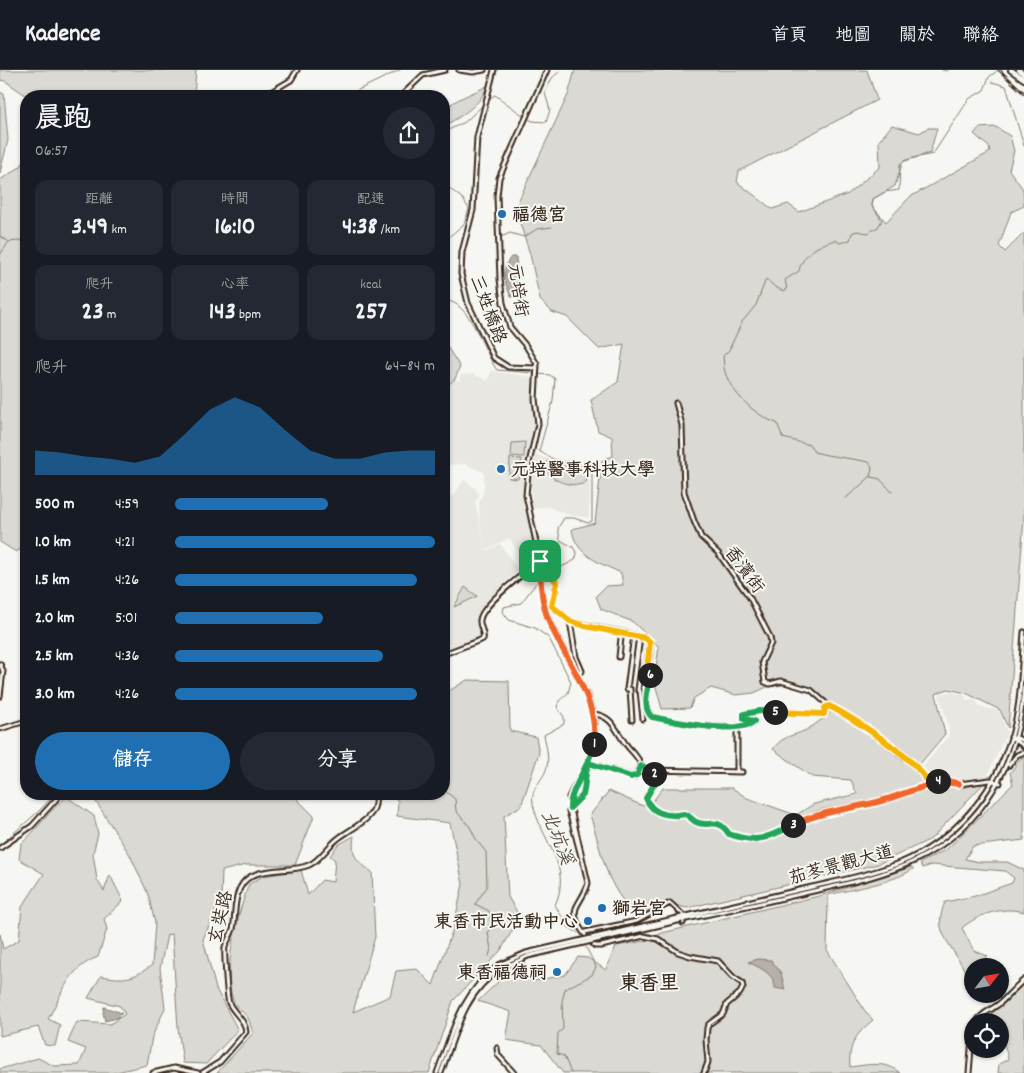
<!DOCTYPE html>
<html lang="zh-TW">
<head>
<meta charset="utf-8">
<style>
  :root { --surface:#171b24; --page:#242831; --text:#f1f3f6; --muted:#9ea1a6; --line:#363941; --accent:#1f6fb2 }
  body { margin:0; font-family:Dekko,"LXGW WenKai TC",sans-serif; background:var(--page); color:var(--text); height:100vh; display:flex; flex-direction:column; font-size:19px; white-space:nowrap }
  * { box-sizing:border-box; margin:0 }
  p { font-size:16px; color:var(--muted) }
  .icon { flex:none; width:28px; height:28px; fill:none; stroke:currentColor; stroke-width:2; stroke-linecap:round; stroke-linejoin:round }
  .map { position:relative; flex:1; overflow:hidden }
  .sheet { position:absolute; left:20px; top:20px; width:430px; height:710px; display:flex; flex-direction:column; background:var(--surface); border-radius:20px; box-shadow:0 1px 4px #0004 }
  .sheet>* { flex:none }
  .needle { width:32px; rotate:59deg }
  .tools { position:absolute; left:964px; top:888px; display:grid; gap:10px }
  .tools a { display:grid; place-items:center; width:45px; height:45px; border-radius:50%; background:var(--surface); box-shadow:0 1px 4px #0004; font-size:25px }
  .pin { position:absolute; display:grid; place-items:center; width:42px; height:42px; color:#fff; margin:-21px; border-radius:10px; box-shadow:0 2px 8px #0006 }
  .km { position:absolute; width:25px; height:25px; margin:-12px; border-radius:50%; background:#222; color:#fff; font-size:14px; line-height:25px; text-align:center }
  .round { display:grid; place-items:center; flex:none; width:52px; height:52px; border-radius:26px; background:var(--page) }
  .head { display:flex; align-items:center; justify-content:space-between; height:85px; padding:0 15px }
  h1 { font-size:28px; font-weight:800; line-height:38px }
  .figures { display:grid; grid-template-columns:repeat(3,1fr); gap:8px; height:85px; padding:5px 15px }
  .figures div { display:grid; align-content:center; border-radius:12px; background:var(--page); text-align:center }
  .figures b { font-size:25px; font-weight:800 }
  .figures small { font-size:14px; font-weight:400 }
  .figures p { font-size:14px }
  .chart { height:140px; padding:10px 15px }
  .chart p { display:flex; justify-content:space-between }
  .chart svg { width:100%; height:90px; margin-top:5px; fill:var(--accent); opacity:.7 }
  .action { display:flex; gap:10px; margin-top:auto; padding:10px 15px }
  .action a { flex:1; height:58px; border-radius:30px; background:var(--accent); color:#fff; font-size:20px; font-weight:800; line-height:58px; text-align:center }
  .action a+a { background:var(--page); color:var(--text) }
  ul { padding:0 15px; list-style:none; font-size:16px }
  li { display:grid; grid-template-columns:80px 60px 1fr; align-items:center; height:38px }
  li i { height:12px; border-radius:6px; background:var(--accent) }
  header { display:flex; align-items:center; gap:30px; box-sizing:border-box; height:70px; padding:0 25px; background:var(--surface); border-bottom:1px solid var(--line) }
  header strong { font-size:24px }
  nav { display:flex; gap:28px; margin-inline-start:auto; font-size:18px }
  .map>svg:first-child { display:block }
  .built { fill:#e8e7e2 }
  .green { fill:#dad9d3; stroke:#8a8278 }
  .water { fill:#b6b0a9; stroke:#857a71 }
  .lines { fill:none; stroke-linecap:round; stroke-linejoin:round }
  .stream { stroke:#857a71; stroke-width:1 }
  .minor-casing { stroke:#3b2a1e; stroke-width:7 }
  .major-casing { stroke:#3b2a1e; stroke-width:8 }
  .minor { stroke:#f6f6f2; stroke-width:3 }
  .major { stroke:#f6f6f2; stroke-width:4 }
  .rail-casing { stroke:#3b2a1e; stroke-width:3 }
  .rail { stroke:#f6f6f2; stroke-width:1; stroke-dasharray:4; stroke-linecap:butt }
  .minor-bridge-casing { stroke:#3b2a1e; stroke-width:7; stroke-linecap:butt }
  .minor-bridge { stroke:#f6f6f2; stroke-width:3 }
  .split-1-casing { stroke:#fff; stroke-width:10 }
  .split-2-casing { stroke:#fff; stroke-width:10 }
  .split-3-casing { stroke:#fff; stroke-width:10 }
  .split-4-casing { stroke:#fff; stroke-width:10 }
  .split-5-casing { stroke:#fff; stroke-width:10 }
  .split-6-casing { stroke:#fff; stroke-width:10 }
  .split-7-casing { stroke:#fff; stroke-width:10 }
  .split-1 { stroke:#f0652b; stroke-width:6 }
  .split-2 { stroke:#22a559; stroke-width:6 }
  .split-3 { stroke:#22a559; stroke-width:6 }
  .split-4 { stroke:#f0652b; stroke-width:6 }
  .split-5 { stroke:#f5b400; stroke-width:6 }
  .split-6 { stroke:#22a559; stroke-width:6 }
  .split-7 { stroke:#f5b400; stroke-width:6 }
  .poi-dot { fill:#1f6fb2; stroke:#f6f6f2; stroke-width:2 }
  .labels { text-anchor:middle; stroke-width:4; stroke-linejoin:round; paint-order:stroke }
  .poi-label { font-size:18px; font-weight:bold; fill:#3b2a1e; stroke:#f6f6f2; text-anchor:start }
  .street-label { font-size:18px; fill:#3b2a1e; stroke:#f6f6f2 }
  .water-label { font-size:19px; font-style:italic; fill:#605248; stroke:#f6f6f2 }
  .quarter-label { font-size:20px; font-weight:bold; fill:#3b2a1e; stroke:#f6f6f2 }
</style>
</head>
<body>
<header>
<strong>Kadence</strong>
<nav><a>首頁</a><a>地圖</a><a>關於</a><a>聯絡</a></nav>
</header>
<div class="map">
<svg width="1024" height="1003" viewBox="0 0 1024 1003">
  <rect width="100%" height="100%" fill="#f6f6f2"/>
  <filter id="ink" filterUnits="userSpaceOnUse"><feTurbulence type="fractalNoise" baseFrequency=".02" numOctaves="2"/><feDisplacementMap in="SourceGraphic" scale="10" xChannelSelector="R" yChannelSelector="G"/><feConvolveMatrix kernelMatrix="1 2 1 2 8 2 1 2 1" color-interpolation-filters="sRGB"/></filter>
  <g filter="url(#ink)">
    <path class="built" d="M491,301L533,307L536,350L529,378L525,423L538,489L529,497L509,468L486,480L480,452L479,433L484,421V402L464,394L444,395V318L455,309L459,311L461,305L473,304L488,311Z
      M535,384L551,390L587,398L590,402L589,448L569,445L549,437L532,438L531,409Z
      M464,410L475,418L479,425L475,432L486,481L500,474L518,500L495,523L478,544L479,569L444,583V427L454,425Z
      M949,622L965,625L966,631L975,630L980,637L999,641L1007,662L986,709L960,710L946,707L933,709L922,698L949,665V657L939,625Z"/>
    <path class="green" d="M0,0H196L194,26H27L5,11L0,10Z
      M575,0H867L877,30L739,101L737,112L772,139L788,134L799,142L848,124L880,97L879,71L892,55L919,63L928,58H937L930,83L903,91L895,116L873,129L872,136L886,152L910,127L990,82L989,77L974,64L979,58L996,57L1010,66L1014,81L1009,100L1023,119L1024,136L1011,142L999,176L1005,182L1024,163V448L1008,658L1000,640L966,623L948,619L936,624L945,664L914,701L923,710L933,714L946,712L960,718L984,713L931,769L878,794L687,838L678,836L637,843C606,822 601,778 590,745L609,721L643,736L653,731L663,718H732L747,728L796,745L814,734L857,724L851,710L812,707L773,679C785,663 796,667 811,657C818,653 821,649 828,646L830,641L813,619L784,615L767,617L754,623L736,625L711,618L694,628L690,638L662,639L654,610L659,577L633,552L601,539L596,526L606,516L623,515L621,503C600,493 575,485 572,459L595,453L602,390L613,386L612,367L598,361L591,330L618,312L624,274L599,279L567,247L552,242L540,230L530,184L515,138L568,25Z
      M487,16C482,34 460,47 444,56V40C456,28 472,24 487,16Z
      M0,22L4,24L8,70L0,103Z
      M26,89V476L16,482L0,472V110L20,97Z
      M444,272L460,297L455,309L444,318Z
      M525,372L524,387L511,386L512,373Z
      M510,388L522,389L518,409L509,408Z
      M547,391L588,403L586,412C578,419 552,412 548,402L550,395L546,394Z
      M465,517L477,526L476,527L454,537Z
      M467,610L509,611L510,661L536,667L539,683L521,736L504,746L508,827L520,847L501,880L453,931L429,1003H217L253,963C251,958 250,952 248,948C244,942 235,937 233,930C222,899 238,843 249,814L263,806L301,800L308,825L322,810L333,812L335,790L330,786L338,775L354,766C351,787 356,790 372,802L375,867L353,942L390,926L396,901L417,899L433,915L453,859L463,814L450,753L397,746L398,731L391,724H444V624Z
      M1024,687V770L973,776L965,789L979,792H1007L1024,800V842C1003,836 978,844 962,858L974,881L988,886L977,894L978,896H972V916C967,906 962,894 955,884C943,864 935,857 945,832L975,826L1012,813L1014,808L1005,801L932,795L922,798L920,793L947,779L1013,714L1010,703L1021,688Z
      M91,724H292L314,746L295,795H246L222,801L221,829L203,869L216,919L238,960L206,994L183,993L178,958L172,864L167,865L160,898L165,938L152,967L147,995L112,1003H0V999L38,988L54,996L79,995L86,979L68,972L77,952L110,954L125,944L120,936L88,928L101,906C125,910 133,909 152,895L155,853L148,824L130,785Z
      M67,727L94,746L98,764L93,783L97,810L104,821L110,805L123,831L104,849L107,859L98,887C68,898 63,923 48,949L60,955L55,976L45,975L38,957L0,966V864L3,879L19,870L22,837L44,804L19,789L21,774C38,759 49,740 67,727Z
      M912,797L913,799C893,813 852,819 828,825L827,880L865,941L873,950C857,963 848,974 850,997C867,995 886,990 900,1003H563L541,975L506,970L511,942L478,931L501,909L510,905L533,911L565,905L578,887L588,888L606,900L616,876L645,871L662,863L819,826Z
      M635,853L638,864L604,873L601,861Z
      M1024,914V1003H998L999,994L1008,989C1005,974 1000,967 1000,951H984Z"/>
    <path class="water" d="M511,187H516L519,227H511C505,213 500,200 511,187Z
      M758,889L771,890L781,903L785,920L775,918C774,903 760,898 748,892Z
      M104,937L122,943L117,948L105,951L103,943Z"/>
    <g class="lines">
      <path class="stream" d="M942,0L948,1
        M992,12L1006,16L1024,76
        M294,26L302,21L354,22L400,0
        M487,30L495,25L524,46
        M528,48L532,51L546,52L550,40L545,23L552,8L561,0
        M444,67L446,61L465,52L483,35
        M444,114L463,129L469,139L464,154L444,171
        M0,166L9,172L26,170
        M501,167L510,163L524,167L537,159L552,157
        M0,185L8,173
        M444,230C471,231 482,280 497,300L534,303
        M538,304L550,305L555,309L553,331L539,381L553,389L588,397L592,400V451L588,453L574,448H564L558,458L560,470L573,477L577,484L575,490L540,508L521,533L504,537L503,542L509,550L535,558L549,568L571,612L568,623L559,631L557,637L564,647V654L544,665C546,675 550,690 546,700C541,713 530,718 533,734C541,771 573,796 555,835L568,857L578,863
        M871,407L880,409L892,422
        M845,429L870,407L872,398L869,392C850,388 832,387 814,382L810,375L783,368L777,353C757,347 731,323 725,302C723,298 724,291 723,286L729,280L742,252L756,235L766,209L775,217L784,221L787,219L785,210L799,201C802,184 818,175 835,170L840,173L850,170L852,163L857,161L868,163L878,157L882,150L872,136L873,129L885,122L899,120L900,94C906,89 924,86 933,84L969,29L984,20L989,7L997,1
        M444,720L455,729L456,741L470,757L477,771L486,782L487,817L475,834L489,841L491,858L488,863L491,879L489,886
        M0,775L39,741L55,724
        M571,1003L564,986L557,984L558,963L563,959L562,931L565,919L592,905L596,897L586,877"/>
      <defs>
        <path id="minor" d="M459,0L473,2L484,0
          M494,0L477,67L473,140L462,182L461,204L468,233L494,288L508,297L537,298
          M547,0L499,108L497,126L500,209L503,233L510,257L526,276L537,294L535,329L538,354L529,393L526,425L540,491L557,513L552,536L570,551L576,587L582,601L576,604
          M264,26L291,10L297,0
          M401,26L423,5L445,0
          M676,333L682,355L684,422L694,451L701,467L718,483L750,528L770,567L771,573L762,592L765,612L770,614L781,611L811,620L829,636L864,656L890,676L915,696L927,710L947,709L959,714L990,710L1000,713
          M540,491L542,525L548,550L587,625L595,652L591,686L572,723L570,735L588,813C586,823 580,829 576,838C572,851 586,867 595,876H601L644,866L658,869L678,882L690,886L718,891L733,907L742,913L743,917L740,923L727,934L723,944L709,954L707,958L706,970L708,992L704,1003
          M571,551C584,557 646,563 650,573C652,579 648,593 647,600L650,604C649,616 641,638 652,647C673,651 738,666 754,651L744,649V644L760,641L824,644L825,637L829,636
          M444,584L483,569C485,562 479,557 480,550C482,534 527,501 539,491
          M619,587L621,568L620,562
          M0,594L3,601L0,626
          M643,649L640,621L638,620L645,568
          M632,650L630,619H627L634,565
          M0,659L26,651
          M1011,667L1024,676
          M1015,667L1024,671
          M589,693L634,707L641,696C639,686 631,682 625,673C616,661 612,645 593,644
          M1009,695L1017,685L1024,682
          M641,696L651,700L742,702
          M651,700L656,711L646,728C652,745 669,747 685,744C690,746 692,750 695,752C710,759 716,745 729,764C771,780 785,753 822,743C841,738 861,736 879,731C905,725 926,714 953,713
          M737,702V656
          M569,727L575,715
          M570,737L583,725L584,705
          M569,741L582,790
          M0,778L32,756L61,724
          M682,847C725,837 769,827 812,817C838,811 864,806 889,797C946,778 990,731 1009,674C1022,639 1021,599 1024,562
          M682,850C725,841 767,832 809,822C844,814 881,807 914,791C984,757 1019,692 1024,617
          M585,862L637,851L670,833L682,844L683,853
          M977,951C983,942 992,940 1000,933C1008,926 1015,917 1024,910
          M497,978L498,985L514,1003
          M153,1003L174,998L198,1003
          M202,1003L220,992L246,962C245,949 234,944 229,933C227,928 224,882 225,877C227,871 231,865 233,859C236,846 233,832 240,818C251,794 288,804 309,795C320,790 325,780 334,772C349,757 380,751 375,724
          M437,1003C452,962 462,922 499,895
          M441,1003C455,965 464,921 501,899
          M969,1003L972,967"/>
        <path id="major" d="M1011,0L1024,9
          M1019,0L1024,4"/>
      </defs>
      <use href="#minor" class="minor-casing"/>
      <use href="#major" class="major-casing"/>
      <use href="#minor" class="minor"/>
      <use href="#major" class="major"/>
      <defs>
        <path id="rail" d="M999,0L1024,23"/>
      </defs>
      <use href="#rail" class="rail-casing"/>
      <use href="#rail" class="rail"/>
      <defs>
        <path id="minor-bridge" d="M499,895L526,883L682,847
          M501,899L528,886L682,850"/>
      </defs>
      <use href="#minor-bridge" class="minor-bridge-casing"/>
      <use href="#minor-bridge" class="minor-bridge"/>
    </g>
  </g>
  <g class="lines" filter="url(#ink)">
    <defs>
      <path id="split-1" d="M540,491C540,510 541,533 549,551C566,592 599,628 594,674"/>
      <path id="split-2" d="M594,674C590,695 569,721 570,738L583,725C586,713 584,704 589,693L631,707L637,705L641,696L652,700L654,704"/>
      <path id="split-3" d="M654,704L656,711L646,728C652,745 670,747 685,744C690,746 692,750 696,752C710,759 716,745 729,764C756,774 768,768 793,755"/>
      <path id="split-4" d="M793,755C821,741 851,739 881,731C907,724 932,709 959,714L947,710L938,711"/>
      <path id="split-5" d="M775,642L824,644L825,638L829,636C850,646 914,688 925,708L938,711"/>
      <path id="split-6" d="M650,605C649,617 641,638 652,647C673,651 738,666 754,651L744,649V644L760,641L775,642"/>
      <path id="split-7" d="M540,491L557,513L552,536L570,551L585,556L645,568L650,572L647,600L650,605"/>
    </defs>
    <use href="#split-1" class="split-1-casing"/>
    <use href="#split-2" class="split-2-casing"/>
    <use href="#split-3" class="split-3-casing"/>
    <use href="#split-4" class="split-4-casing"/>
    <use href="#split-5" class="split-5-casing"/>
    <use href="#split-6" class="split-6-casing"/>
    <use href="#split-7" class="split-7-casing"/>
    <use href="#split-1" class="split-1"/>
    <use href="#split-2" class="split-2"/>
    <use href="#split-3" class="split-3"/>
    <use href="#split-4" class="split-4"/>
    <use href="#split-5" class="split-5"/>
    <use href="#split-6" class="split-6"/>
    <use href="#split-7" class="split-7"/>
  </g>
  <g class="poi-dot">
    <circle cx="502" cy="144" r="5"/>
    <circle cx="501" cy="399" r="5"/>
    <circle cx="602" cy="838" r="5"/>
    <circle cx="588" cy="851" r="5"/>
    <circle cx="557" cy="902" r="5"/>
  </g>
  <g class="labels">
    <g class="poi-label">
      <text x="512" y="150">福德宫</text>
      <text x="511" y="405">元培醫事科技大學</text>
      <text x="612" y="844">獅岩宮</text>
      <text x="578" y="857" text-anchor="end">東香市民活動中心</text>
      <text x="547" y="908" text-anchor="end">東香福德祠</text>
    </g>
    <g class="street-label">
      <text transform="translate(519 220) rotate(82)" y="6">元培街</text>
      <text transform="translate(489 239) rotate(69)" y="6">三姓橋路</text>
      <text transform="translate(745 499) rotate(54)" y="6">香濱街</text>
      <text transform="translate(841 794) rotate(-15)" y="6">茄苳景觀大道</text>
      <text transform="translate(220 847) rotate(-77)" y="6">玄奘路</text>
    </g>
    <g class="water-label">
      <text transform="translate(559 767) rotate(68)" y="7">北坑溪</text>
    </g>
    <g class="quarter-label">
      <text x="649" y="919">東香里</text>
    </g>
  </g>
</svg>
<div class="tools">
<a><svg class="needle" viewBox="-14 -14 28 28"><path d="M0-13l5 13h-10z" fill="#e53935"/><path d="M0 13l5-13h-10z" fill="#9ea1a6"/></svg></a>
<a><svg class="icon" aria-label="locate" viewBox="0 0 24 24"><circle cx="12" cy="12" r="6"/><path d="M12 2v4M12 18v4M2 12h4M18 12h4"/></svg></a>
</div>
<div class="pin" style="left:540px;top:491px;background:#1e9e55"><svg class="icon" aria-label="arrive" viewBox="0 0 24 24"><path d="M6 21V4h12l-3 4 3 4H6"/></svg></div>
<b class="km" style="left:594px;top:674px">1</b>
<b class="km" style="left:654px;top:704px">2</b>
<b class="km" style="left:793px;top:755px">3</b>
<b class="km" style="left:938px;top:711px">4</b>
<b class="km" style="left:775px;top:642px">5</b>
<b class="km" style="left:650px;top:605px">6</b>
<section class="sheet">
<div class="head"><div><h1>晨跑</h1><p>06:57</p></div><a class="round"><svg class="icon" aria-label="share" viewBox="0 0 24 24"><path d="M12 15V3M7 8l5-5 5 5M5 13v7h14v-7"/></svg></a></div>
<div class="figures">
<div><p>距離</p><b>3.49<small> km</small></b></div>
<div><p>時間</p><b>16:10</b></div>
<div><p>配速</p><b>4:38<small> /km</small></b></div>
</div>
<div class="figures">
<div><p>爬升</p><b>23<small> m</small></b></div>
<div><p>心率</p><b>143<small> bpm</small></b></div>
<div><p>kcal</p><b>257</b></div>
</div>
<div class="chart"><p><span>爬升</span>64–84 m</p>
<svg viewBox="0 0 160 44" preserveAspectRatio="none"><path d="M0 44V32L10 33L20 35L30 36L40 38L50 35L60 24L70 12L80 6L90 11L100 22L110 32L120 36L130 36L140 33L150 32L160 32V44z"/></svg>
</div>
<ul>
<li><b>500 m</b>4:59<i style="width:59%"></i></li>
<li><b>1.0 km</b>4:21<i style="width:100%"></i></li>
<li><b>1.5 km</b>4:26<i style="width:93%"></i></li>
<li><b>2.0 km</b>5:01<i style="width:57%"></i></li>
<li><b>2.5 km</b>4:36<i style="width:80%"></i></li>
<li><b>3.0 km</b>4:26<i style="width:93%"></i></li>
</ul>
<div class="action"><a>儲存</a><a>分享</a></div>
</section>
</div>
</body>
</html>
